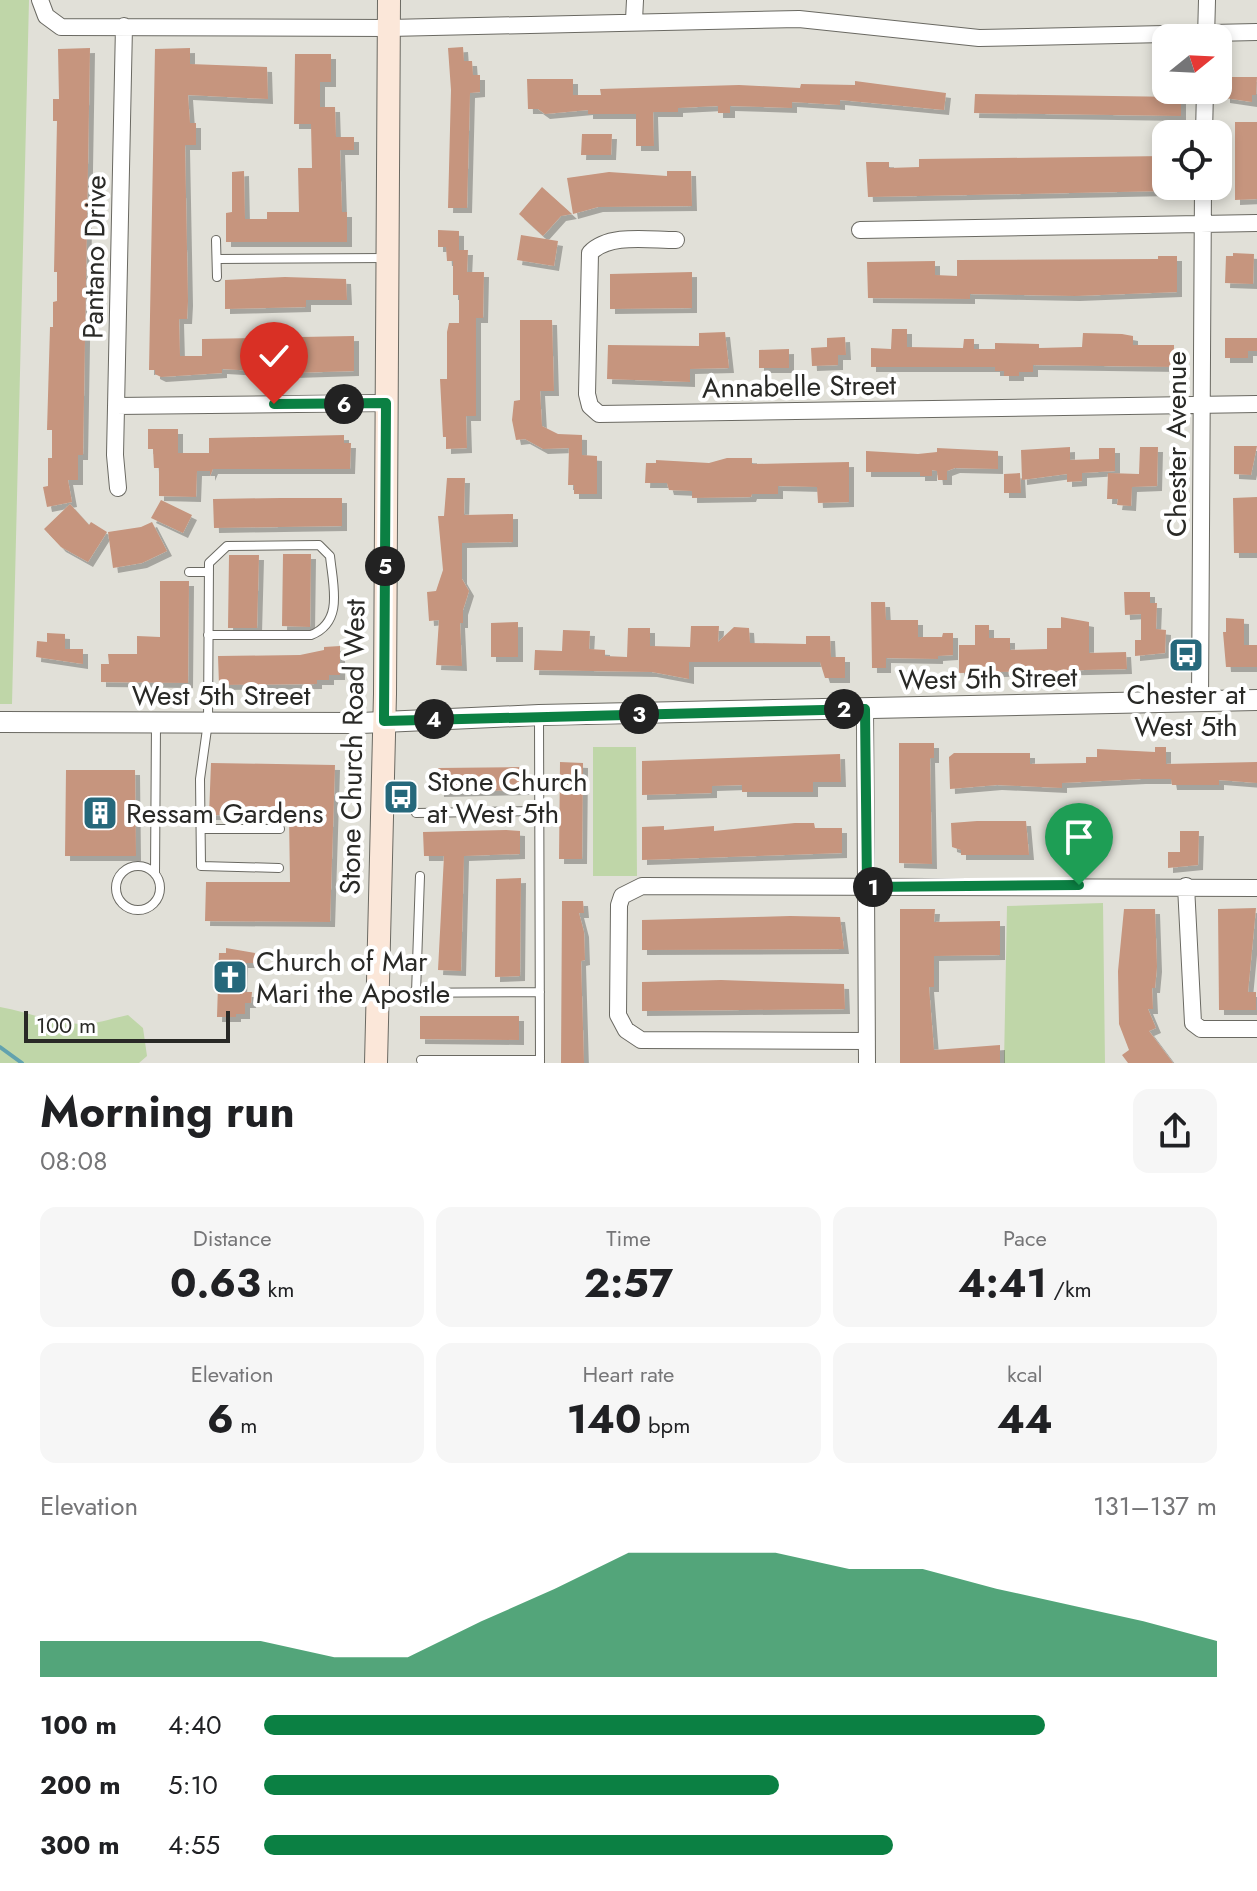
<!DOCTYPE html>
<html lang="en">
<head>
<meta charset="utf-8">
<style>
  :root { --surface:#fff; --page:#f6f6f6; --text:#202124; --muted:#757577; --accent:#0b8043 }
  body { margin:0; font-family:Jost,sans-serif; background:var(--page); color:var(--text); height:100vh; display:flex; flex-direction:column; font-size:30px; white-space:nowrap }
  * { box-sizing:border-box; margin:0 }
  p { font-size:26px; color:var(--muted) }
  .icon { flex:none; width:44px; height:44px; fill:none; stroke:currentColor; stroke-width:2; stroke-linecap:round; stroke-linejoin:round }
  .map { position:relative; height:1063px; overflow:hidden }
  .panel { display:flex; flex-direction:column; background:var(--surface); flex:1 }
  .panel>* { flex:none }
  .needle { width:52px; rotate:72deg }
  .buttons { position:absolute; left:1152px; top:24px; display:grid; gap:16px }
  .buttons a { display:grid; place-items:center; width:80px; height:80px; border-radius:16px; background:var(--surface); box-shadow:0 4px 12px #0003; font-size:40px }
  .scale { position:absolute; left:24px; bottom:20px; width:206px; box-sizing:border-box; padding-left:8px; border:4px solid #292926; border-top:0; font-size:22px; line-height:28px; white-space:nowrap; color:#292926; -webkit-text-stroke:6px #fff; paint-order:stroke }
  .pin { position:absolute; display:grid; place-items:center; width:68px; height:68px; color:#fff; margin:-82px -34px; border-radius:50% 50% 50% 0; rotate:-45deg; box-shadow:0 0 8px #0007 }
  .pin .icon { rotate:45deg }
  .km { position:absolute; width:40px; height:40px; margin:-20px; border-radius:50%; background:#222; color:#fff; font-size:22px; line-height:40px; text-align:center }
  .round { display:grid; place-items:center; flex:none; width:84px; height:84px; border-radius:16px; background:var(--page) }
  .overview { display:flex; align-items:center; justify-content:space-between; height:136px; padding:0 40px }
  h1 { font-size:44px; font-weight:700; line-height:60px }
  .figures { display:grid; grid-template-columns:repeat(3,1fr); gap:12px; height:136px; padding:8px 40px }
  .figures div { display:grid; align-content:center; border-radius:16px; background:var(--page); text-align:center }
  .figures b { font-size:40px; font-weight:700 }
  .figures small { font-size:22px; font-weight:400 }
  .figures p { font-size:22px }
  .chart { height:224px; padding:16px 40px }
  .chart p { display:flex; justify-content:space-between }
  .chart svg { width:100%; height:144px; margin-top:8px; fill:var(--accent); opacity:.7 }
  ul { padding:0 40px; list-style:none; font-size:26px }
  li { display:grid; grid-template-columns:128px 96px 1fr; align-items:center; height:60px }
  li i { height:20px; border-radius:10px; background:var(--accent) }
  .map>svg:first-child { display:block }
  .green { fill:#bfd6a8 }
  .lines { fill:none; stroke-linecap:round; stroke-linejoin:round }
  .stream { stroke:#62a2ae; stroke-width:4 }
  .building { fill:#c6957e; filter:url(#shadow) }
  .service-casing { stroke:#6a6962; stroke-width:10 }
  .minor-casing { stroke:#6a6962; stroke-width:18 }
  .tertiary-casing { stroke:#6a6962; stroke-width:22 }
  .secondary-casing { stroke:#6a6962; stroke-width:24 }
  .service { stroke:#fff; stroke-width:8 }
  .minor { stroke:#fff; stroke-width:16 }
  .tertiary { stroke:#fff; stroke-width:20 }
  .secondary { stroke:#fbe7d9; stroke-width:22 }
  .route-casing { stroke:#fff; stroke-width:16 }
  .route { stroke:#0b8043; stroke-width:10 }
  .labels { text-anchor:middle; stroke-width:8; stroke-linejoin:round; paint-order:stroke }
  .street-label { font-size:28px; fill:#292926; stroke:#fff }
  .poi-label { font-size:28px; fill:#292926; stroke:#fff; text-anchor:start }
</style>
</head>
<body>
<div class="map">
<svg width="1257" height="1063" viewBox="0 0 1257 1063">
  <defs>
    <filter id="shadow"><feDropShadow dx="5" dy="5" stdDeviation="0" flood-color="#0004"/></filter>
  </defs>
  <rect width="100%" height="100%" fill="#e1e0d8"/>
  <path class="green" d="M0,0H29L12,704H0Z
    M593,747H636L637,876H593Z
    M1103,903L1105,1063H1004L1007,906Z
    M0,1007C28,1012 54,1024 83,1024C97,1024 113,1018 128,1015L143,1028L147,1056L139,1063H0Z"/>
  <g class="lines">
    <path class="stream" d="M0,1047L22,1063"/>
  </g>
  <path class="building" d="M463,47L464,61H472L473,75H480V92L470,93L467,208H448L451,90L448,48Z
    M90,48L83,455H78V480H68L72,502L47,507L43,487L48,486V458H52V430H47L50,327H53V302L57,301V272H54L57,121H53V99H59L58,49Z
    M190,48V64L267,67L268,99L188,95L190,123H196V145H185L188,301L187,319H179L180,356H202V339L354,336V371L291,373L222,369V373L161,377L155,374V370H149L155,49Z
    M295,54H331V82H320V107H335L336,137H354V150H340L342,212H347V242H226V213L232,212V172L244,171L245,219H267V212H299L298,168H312L311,124H294Z
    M1225,77H1257L1256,95H1252V102L1225,98Z
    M527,79H573V95H601L600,89L739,85L800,88L801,84L855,85V81L946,93L944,110L840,100V105L792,102V108L730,106V113H718V106L678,108V112H653L654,146H636V114H588V110L545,114L538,109H528Z
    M975,94L1181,97V116L974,113Z
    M1235,122H1257V199L1235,200Z
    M582,134H612L611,155H581Z
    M1166,156V191L868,197L866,162H889V168L919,167V159Z
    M667,171H691L692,206L598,207L573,214L567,178L609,172L667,176Z
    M542,187L572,214L561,216L543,236L519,214Z
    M438,230L459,231V250H468L467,272H484L483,318H476V416H466L467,448L446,449V437H443L440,379H447V332L449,323H459V295H453V261H447L446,247H438Z
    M521,235L558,241L554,266L517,260Z
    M1233,253L1254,254L1253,284L1225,283L1226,256H1233Z
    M1158,256H1177V292L1075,296L970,294V299L868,298L867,262L935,261V275L957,276V260L1158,259Z
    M692,272V308L610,309V274Z
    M285,277L346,279L347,300H306V307L225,309V280Z
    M520,320H552L554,391H540L542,426L558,434L582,435V455L597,456V494H574V485H568L569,448L543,449L525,439L516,440L512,420L514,401L520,400Z
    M892,329H907V347L963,348L964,339H974V349H995V343L1039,344V348L1082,347L1083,333L1122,334L1133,336V345H1174V367L1033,365V372H1019V376H1004V371H995V367H871V348L891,349Z
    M725,332L729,368L690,369V382L607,379L608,345L699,346V333Z
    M845,337L846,355H838V365L812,366L811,348L827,347V338Z
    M1225,338H1257V351H1248V358H1225Z
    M789,349V368H759V350Z
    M148,429H178V453H209V438L344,435V443H351L350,469H213L210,476V471H197L196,497L159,496V468H154L153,449H148Z
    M1234,446H1257L1251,475L1234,474Z
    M1070,447V460L1099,459V448H1115V471L1082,473V481L1067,482V474L1022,480L1021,450Z
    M1140,447H1158L1157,486L1132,487L1131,506L1117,505L1118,499H1107L1108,473L1139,474Z
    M937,448L998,451V469L955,468L947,471V480H938L937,471L932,470V476H920V472H866V451L918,454L937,452Z
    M727,458H752V464L849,462V502L818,503L817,487L778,486V494H752L751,497L692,498V491L669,490L667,483H645L646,463H656V460L709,463Z
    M1020,473L1021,493H1004V474Z
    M447,478H465L464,515L513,514V542L462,543V579L469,591L463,610V623H460L462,666L436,665L439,620L429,621L427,592L436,591L443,570L438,516H444Z
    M1257,497V553H1234L1233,498Z
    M281,498H342V526L214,528L213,499Z
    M161,500L192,515L183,533L151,518Z
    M70,504L89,525L91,522L107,532L88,562L61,547L44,529Z
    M152,522L167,551L142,563L113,568L108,532L141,527Z
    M283,554H311L310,627L282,626Z
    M229,555H259L257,628H228Z
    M160,581H189L188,683L101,682V664H109L108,654H137V636L160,637Z
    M1124,592H1150V603H1157L1156,629L1166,630L1165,653L1135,656V640H1141V614L1125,615Z
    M871,602H885L886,620H918V637H942L943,633H953V655L938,656V659L886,658V668H872Z
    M1061,617L1089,622V653L1126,652L1127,669L959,673V645H975V625H989V638H1010V650L1047,649V628H1061Z
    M1226,618L1244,619V645H1257V667H1226L1223,632H1226Z
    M518,622V657H491V623Z
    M691,626H719L718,642L734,627L749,628L750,643L806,644V636H830L831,657H845V678H825L820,662H689V679L652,672L534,670L535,650L562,651L563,630L590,631L589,649L605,650V656L627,657L628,628H650V646L690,647Z
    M47,633L65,634V649H83V664L36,657L37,641L47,642Z
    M340,646V675H329V680H317V684L219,685L218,656L300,655L324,650V647Z
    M899,743H934V758H930L932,864L899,863Z
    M1155,747H1166V764L1257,762V783L1219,780V785H1172L1171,779H1141L1062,783V788L997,785L950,789L949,757L954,753H1030V764L1086,763V757H1097V749L1155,752Z
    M840,754L841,782H813V792H742V785L712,786V793L642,795V761Z
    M560,762L583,763L582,859H559Z
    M211,763L335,765L330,922L205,921L206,882H290L289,816L209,815Z
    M524,767L525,790L439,792L438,768Z
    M66,770H135L136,856H65Z
    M1066,813L1094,816V852L1066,854Z
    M977,821H1026L1029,855H961V850L952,847L951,823Z
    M795,823H814L815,828H842V853L642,860V827L664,826V830L714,826V831Z
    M506,830L520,831V854L464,856L461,971L438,970L444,856H424L423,832Z
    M1180,831H1199L1198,865L1168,868V852H1180Z
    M521,878L520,976L495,977L496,879Z
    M562,901H583L584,913H579L584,932L585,960L581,961L584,1063H561Z
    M1256,908L1248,992H1256V1010H1219L1218,909Z
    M900,909H935L934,922L1000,921V955L934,956V987H929L934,1050L1000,1045V1063H900Z
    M1124,909H1155L1157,967L1155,988H1152L1153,1009H1148L1156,1028L1149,1031L1173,1063H1128L1122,1055L1129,1050L1119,1024L1118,971Z
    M790,916L840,917L844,949L642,950V920Z
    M226,948L255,953L254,963H243L242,992H252L251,1003H245V1014H236V1017H217L219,953H226Z
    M721,980L844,984L845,1009L642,1011V982Z
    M420,1016H519V1040L420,1039Z"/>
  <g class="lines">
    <defs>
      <path id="service" d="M216,240L217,277
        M217,259L386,258
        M189,572H209
        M208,635H311C344,622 333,586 330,556L319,545L227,546L209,563L208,722L200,779L201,866L279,868
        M539,716L540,1063
        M416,813L540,811
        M201,829H280
        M116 888a22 22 0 1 1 44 0a22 22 0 1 1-44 0Z
        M155,874L156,724
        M381,993L540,992
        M416,993L420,876
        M421,1060H540"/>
      <path id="minor" d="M40,0L46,16L61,27L389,28L799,19L979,38L1257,32
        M634,20L635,0
        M1206,38L1207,0
        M1204,134L1205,90
        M860,230L1257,223
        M676,240C648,240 609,233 590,253L587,394L590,406L599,414L1257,404
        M116,406L386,403
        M118,488L115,455L124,26
        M1200,702L1203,186
        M865,709L867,1063
        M1186,886L1193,1023L1201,1029H1257
        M867,1041L641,1040L626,1030L618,1015L619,905L622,896L642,886L1257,888"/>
      <path id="tertiary" d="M0,722L361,723L539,715L1257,700"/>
      <path id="secondary" d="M376,1063L385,694L389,0"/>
    </defs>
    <use href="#service" class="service-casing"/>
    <use href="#minor" class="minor-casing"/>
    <use href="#tertiary" class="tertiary-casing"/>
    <use href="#secondary" class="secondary-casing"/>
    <use href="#service" class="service"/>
    <use href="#minor" class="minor"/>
    <use href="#tertiary" class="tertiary"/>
    <use href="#secondary" class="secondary"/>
  </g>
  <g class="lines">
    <defs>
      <path id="route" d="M274,404L386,403L384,721L865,709L867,887L1079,885"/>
    </defs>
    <use href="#route" class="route-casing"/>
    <use href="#route" class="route"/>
  </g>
  <defs>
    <symbol id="bus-square" viewBox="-11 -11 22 22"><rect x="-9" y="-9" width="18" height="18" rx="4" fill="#26687b" stroke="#fff"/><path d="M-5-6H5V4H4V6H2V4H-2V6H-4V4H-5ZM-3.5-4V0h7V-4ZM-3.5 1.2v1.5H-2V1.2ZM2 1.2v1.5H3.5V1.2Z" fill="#fff"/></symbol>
    <symbol id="building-square" viewBox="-11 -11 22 22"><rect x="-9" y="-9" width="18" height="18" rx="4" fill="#26687b" stroke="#fff"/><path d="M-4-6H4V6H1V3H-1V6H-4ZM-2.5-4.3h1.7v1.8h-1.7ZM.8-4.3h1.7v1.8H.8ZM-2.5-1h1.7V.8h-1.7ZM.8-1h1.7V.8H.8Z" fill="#fff"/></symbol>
    <symbol id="church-square" viewBox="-11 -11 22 22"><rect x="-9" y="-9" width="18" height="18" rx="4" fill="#26687b" stroke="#fff"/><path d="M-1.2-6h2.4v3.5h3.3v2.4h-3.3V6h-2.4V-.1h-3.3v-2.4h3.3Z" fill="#fff"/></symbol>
  </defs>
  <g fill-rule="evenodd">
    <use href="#bus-square" x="1166" y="635" width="40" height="40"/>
    <use href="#bus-square" x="381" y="777" width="40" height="40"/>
    <use href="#building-square" x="80" y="793" width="40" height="40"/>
    <use href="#church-square" x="210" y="957" width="40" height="40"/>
  </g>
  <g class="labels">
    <g class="street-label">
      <text transform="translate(94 257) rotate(-89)" y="10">Pantano Drive</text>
      <text transform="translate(799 386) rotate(-1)" y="10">Annabelle Street</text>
      <text transform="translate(1176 444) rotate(-90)" y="10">Chester Avenue</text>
      <text transform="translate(988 678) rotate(-1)" y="10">West 5th Street</text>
      <text x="221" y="705">West 5th Street</text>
      <text transform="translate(352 747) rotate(-89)" y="10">Stone Church Road West</text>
    </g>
    <g class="poi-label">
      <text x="1186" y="704" text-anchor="middle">Chester at<tspan x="1186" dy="32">West 5th</tspan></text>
      <text x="427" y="791">Stone Church<tspan x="427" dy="32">at West 5th</tspan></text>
      <text x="126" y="823">Ressam Gardens</text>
      <text x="256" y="971">Church of Mar<tspan x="256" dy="32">Mari the Apostle</tspan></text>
    </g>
  </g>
</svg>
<div class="buttons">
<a><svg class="needle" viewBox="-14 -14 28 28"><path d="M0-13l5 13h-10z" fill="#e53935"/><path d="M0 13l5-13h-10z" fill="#757577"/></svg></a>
<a><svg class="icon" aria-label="locate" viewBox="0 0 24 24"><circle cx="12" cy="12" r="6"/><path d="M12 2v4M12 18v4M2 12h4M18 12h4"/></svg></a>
</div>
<div class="scale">100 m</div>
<div class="pin" style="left:1079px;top:885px;background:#1e9e55"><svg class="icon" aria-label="arrive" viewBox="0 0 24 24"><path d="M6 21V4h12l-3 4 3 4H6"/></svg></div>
<div class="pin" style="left:274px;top:404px;background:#d93025"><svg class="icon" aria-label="check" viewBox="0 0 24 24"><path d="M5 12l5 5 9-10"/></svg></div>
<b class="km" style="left:873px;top:887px">1</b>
<b class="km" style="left:844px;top:709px">2</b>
<b class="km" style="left:639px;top:714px">3</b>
<b class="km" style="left:434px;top:719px">4</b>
<b class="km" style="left:385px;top:566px">5</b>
<b class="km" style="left:344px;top:404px">6</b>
</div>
<section class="panel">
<div class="overview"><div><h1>Morning run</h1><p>08:08</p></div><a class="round"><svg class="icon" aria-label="share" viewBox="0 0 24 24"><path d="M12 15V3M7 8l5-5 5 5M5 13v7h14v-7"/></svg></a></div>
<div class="figures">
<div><p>Distance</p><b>0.63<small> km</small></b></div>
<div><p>Time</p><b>2:57</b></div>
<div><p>Pace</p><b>4:41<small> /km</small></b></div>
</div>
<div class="figures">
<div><p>Elevation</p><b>6<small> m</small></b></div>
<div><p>Heart rate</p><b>140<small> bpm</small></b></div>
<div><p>kcal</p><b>44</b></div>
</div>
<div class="chart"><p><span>Elevation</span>131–137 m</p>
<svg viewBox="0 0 160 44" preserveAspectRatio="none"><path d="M0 44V33L10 33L20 33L30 33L40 38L50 38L60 27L70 17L80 6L90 6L100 6L110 11L120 11L130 17L140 22L150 27L160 33V44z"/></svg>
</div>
<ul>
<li><b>100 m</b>4:40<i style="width:82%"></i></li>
<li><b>200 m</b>5:10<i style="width:54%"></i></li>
<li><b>300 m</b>4:55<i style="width:66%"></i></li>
</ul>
</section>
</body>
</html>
